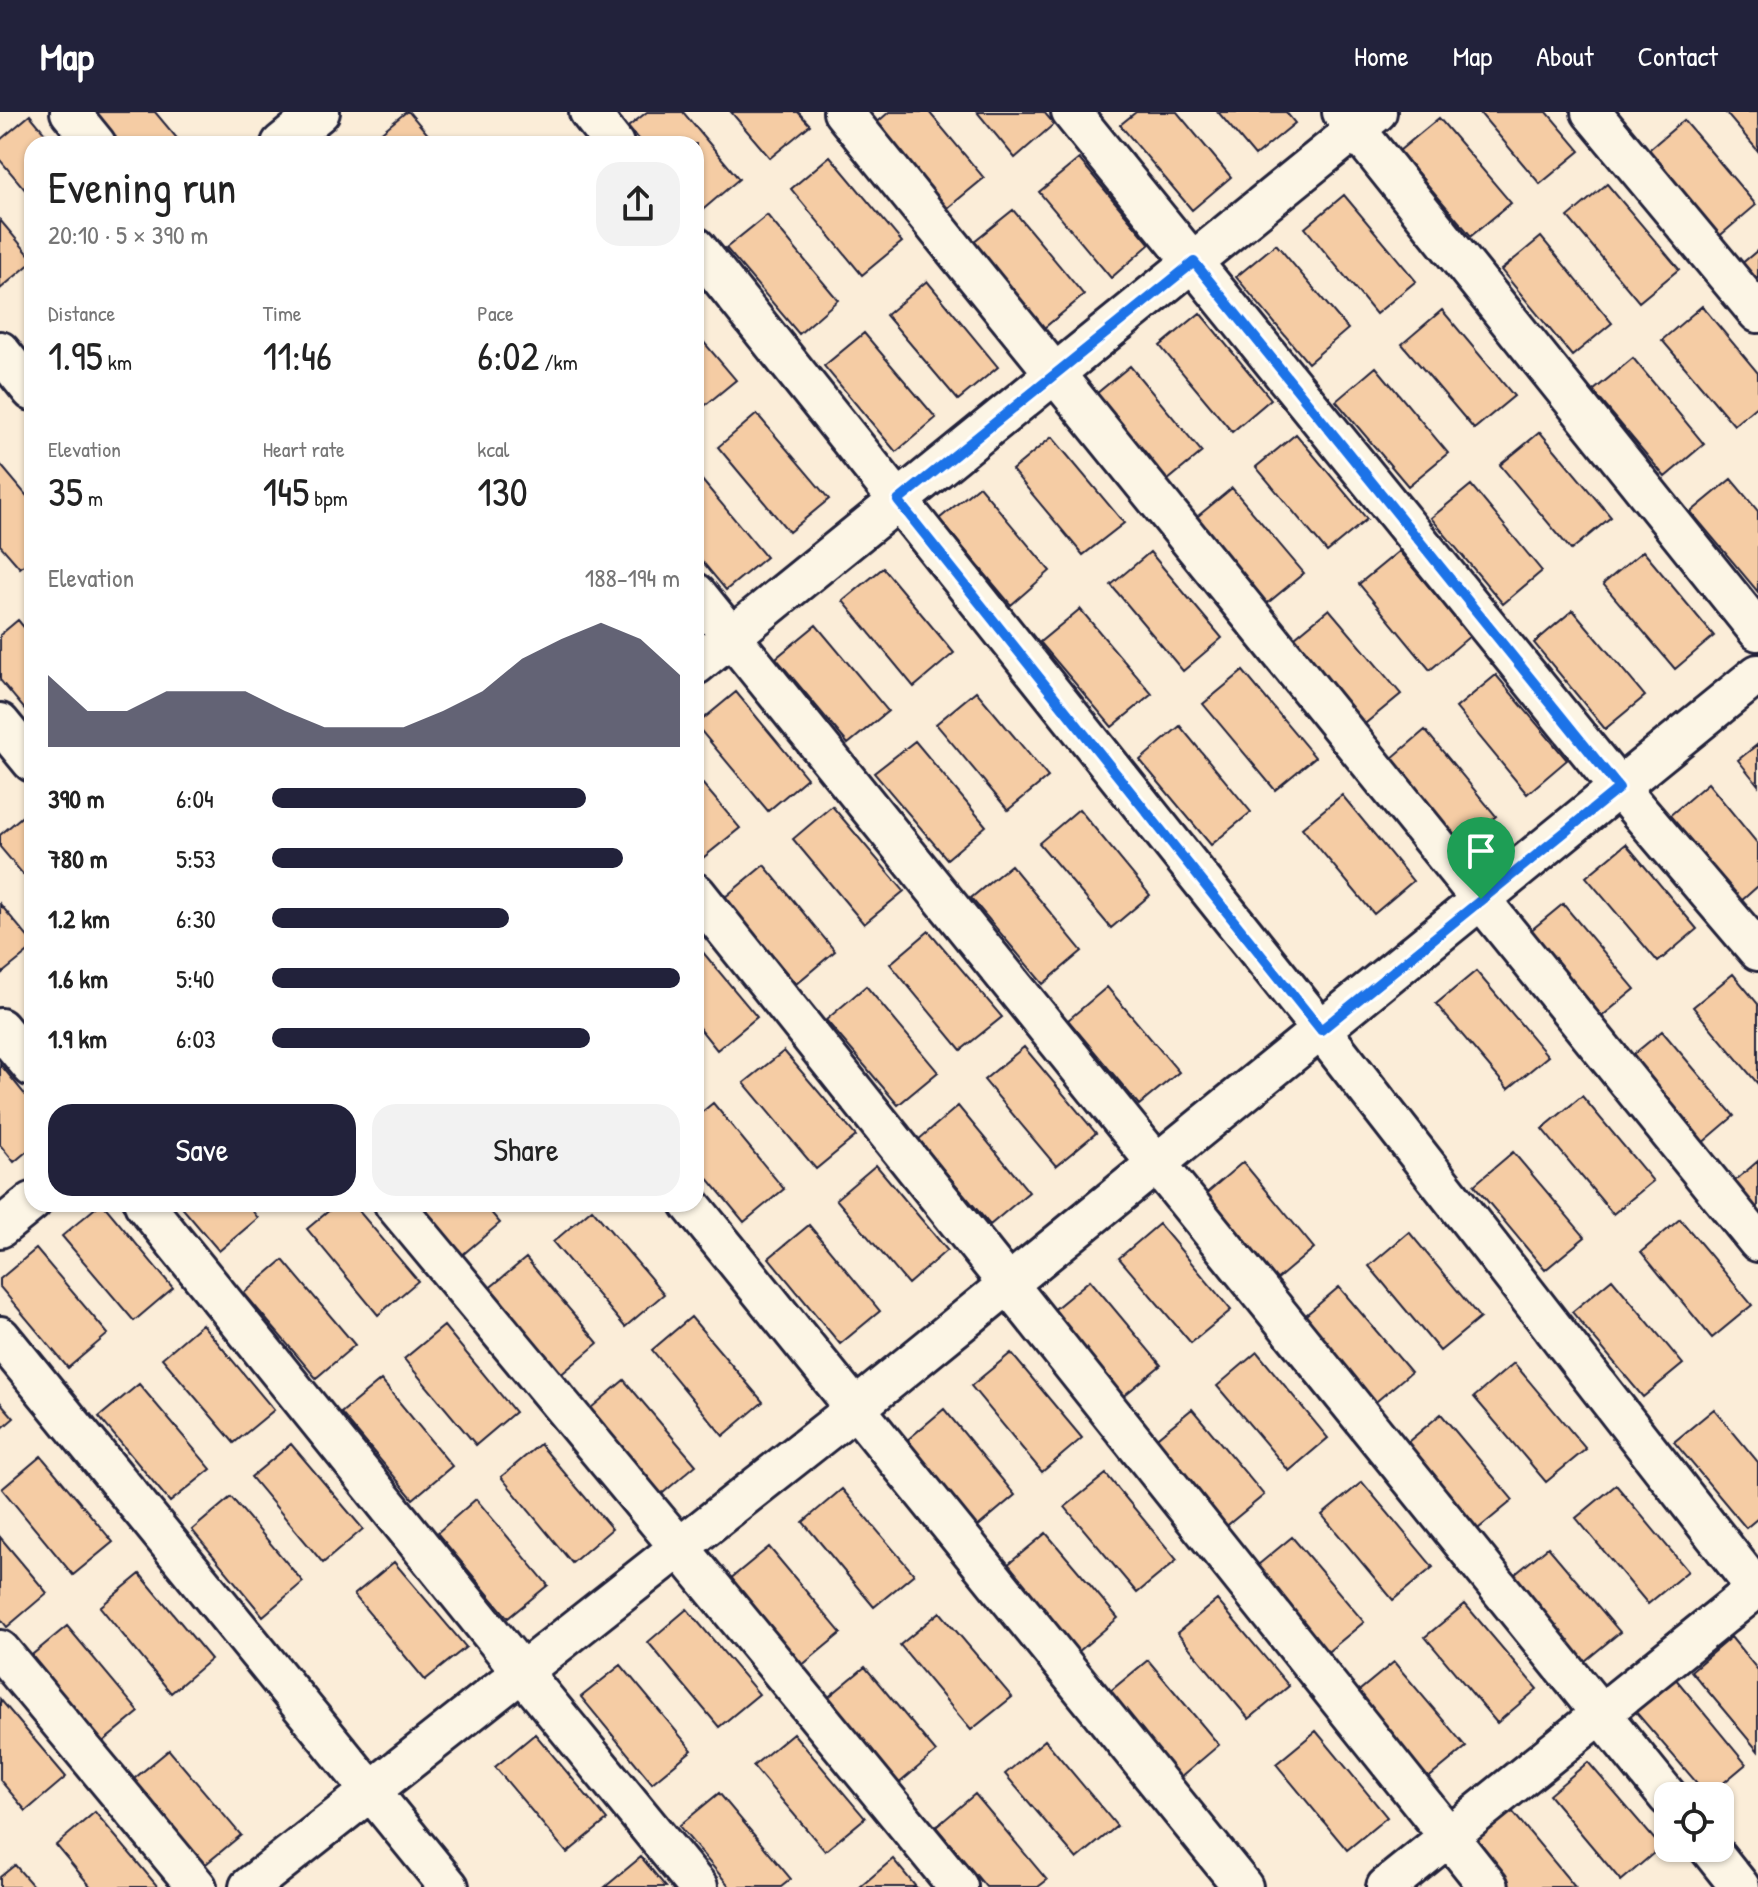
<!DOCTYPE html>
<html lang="en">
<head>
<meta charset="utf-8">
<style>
  :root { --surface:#fff; --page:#f2f2f2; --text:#222; --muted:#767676; --accent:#22223b }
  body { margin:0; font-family:"Patrick Hand",sans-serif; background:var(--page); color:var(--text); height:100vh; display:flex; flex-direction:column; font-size:30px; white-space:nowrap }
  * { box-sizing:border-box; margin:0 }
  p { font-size:26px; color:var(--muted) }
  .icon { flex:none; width:44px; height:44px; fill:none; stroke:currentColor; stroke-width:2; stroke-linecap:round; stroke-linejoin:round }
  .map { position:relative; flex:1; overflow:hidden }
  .drawer { position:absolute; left:24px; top:24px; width:680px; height:1076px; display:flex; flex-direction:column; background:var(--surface); border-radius:24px; box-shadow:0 2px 6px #0004 }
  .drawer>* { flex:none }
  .tools { position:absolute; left:1654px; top:1670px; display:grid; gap:16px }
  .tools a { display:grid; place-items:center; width:80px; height:80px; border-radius:16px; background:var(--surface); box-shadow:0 2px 6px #0004; font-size:40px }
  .pin { position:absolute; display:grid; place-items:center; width:68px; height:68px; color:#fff; margin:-82px -34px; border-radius:50% 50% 50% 0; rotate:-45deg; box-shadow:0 0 8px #0007 }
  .pin .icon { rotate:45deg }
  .round { display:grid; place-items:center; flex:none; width:84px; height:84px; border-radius:24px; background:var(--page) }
  .summary { display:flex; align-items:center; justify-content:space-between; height:136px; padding:0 24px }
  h1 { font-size:44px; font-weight:600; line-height:60px }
  .metrics { display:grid; grid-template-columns:repeat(3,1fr); gap:12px; height:136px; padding:8px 24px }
  .metrics div { display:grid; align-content:center }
  .metrics b { font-size:40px; font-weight:600 }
  .metrics small { font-size:22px; font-weight:400 }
  .metrics p { font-size:22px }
  .chart { height:224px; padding:16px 24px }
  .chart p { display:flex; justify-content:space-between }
  .chart svg { width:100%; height:144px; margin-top:8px; fill:var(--accent); opacity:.7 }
  .action { display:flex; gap:16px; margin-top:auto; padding:16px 24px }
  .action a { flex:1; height:92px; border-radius:24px; background:var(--accent); color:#fff; font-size:32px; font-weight:600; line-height:92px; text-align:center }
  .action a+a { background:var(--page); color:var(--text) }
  ul { padding:0 24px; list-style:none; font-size:26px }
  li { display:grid; grid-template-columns:128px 96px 1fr; align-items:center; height:60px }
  li i { height:20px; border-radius:10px; background:var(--accent) }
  header { display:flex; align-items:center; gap:48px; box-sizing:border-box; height:112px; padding:0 40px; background:var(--accent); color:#fff }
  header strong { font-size:38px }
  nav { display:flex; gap:44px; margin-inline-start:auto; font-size:28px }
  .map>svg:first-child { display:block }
  .building { fill:#f5cca4; stroke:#22223b; stroke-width:2 }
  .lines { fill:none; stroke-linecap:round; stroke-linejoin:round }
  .minor-casing { stroke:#22223b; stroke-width:44 }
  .minor { stroke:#fcf5e5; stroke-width:38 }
  .route-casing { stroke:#fff; stroke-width:16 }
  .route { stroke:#1a73e8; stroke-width:10 }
</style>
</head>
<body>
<header>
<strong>Map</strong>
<nav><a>Home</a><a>Map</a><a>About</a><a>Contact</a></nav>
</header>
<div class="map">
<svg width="1758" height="1775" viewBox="0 0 1758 1775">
  <rect width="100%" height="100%" fill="#fbedd8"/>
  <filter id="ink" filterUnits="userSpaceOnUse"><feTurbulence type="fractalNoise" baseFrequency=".0125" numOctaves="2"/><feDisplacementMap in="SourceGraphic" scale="16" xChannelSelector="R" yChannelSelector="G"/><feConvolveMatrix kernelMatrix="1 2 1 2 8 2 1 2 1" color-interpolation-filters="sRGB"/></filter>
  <g filter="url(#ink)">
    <path class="building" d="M87,0H155L181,31L114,32Z
      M406,0H409L436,32H367Z
      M647,0H683L739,67L699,101L696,97V32H642L628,15Z
      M731,0H798L810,13L770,46Z
      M889,0H929L984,66L944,99L873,14Z
      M977,0H1044L1054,12L1015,46Z
      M1136,0H1177L1231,65L1192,98L1120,13Z
      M1218,0H1286L1295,11L1255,44Z
      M1479,0H1547L1580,39L1540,72Z
      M1725,0H1758V39Z
      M30,3L54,32H32V86L0,48V28Z
      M1439,6L1511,91L1471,124L1399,39Z
      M1684,8L1756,93L1716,127L1645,41Z
      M830,44L902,130L862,163L791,77Z
      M1079,47L1150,132L1111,166L1039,80Z
      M1607,72L1679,157L1639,190L1568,105Z
      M1344,83L1416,169L1376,202L1305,116Z
      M1013,98L1084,183L1044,216L973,130Z
      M767,103L838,188L799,222L726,136Z
      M0,108L32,146V150L0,177Z
      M1541,125L1612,211L1572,244L1501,158Z
      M1276,132L1348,217L1308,251L1236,165Z
      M1758,138V175L1740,153Z
      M927,169L998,255L958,288L886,203Z
      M1702,194L1758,261V293L1734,313L1662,228Z
      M1442,198L1514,284L1474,317L1402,232Z
      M1200,201L1271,287L1232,320L1160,234Z
      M696,221L736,268L696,301Z
      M864,221L936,306L896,340L824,254Z
      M1633,246L1704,332L1665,365L1593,279Z
      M1130,254L1202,340L1162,373L1090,287Z
      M1376,255L1448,341L1408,374L1336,289Z
      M757,302L829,387L789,420L718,335Z
      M1540,320L1611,405L1571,438L1500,353Z
      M1296,322L1367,407L1327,440L1256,355Z
      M1052,325L1124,411L1083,443L1012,358Z
      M0,352L32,390V446L20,456L0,433Z
      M696,361L766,445L726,478L696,442Z
      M1731,367L1758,399V480L1691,400Z
      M1471,373L1542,459L1503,492L1431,406Z
      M979,374L1050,459L1011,493L939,407Z
      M1232,376L1304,461L1264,494L1192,409Z
      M1399,439L1470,524L1430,558L1359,472Z
      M1643,439L1714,524L1675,557L1603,472Z
      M1150,440L1222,526L1183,559L1111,473Z
      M883,456L954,541L914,575L843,489Z
      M1080,497L1152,582L1112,615L1040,530Z
      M1329,497L1401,582L1361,615L1289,530Z
      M1573,498L1645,584L1605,617L1534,531Z
      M18,508L32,525V606L0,568V523Z
      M816,513L888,599L848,632L776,546Z
      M1243,559L1315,645L1275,678L1203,592Z
      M1496,563L1567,648L1527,682L1456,596Z
      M976,579L1048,665L1008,698L936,612Z
      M736,580L807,666L768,699L696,613Z
      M1180,614L1251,700L1211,733L1140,648Z
      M1425,618L1496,704L1456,737L1385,652Z
      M915,629L986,714L947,747L874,661Z
      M1758,632V673L1738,648Z
      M696,664L740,716L699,749L696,745Z
      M1708,671L1758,732V774L1740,790L1668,705Z
      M1342,683L1413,769L1374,802L1302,716Z
      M832,694L904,779L864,812L793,727Z
      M32,696V773L0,735V723Z
      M1079,697L1150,783L1111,816L1039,731Z
      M1626,732L1697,817L1658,850L1586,765Z
      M764,753L835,839L796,872L724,786Z
      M1011,753L1082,839L1043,872L971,786Z
      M0,792L32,830V837L0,863Z
      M1563,792L1635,877L1595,910L1523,825Z
      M929,819L1002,905L961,938L890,852Z
      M696,832L757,905L717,938L696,912Z
      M1476,859L1548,944L1508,977L1436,892Z
      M1733,862L1758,892V972L1693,895Z
      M866,874L938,960L898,993L826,908Z
      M1107,875L1179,960L1139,993L1068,908Z
      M1662,919L1734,1004L1694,1038L1622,952Z
      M1024,935L1096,1021L1056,1054L984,968Z
      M784,939L856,1024L816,1057L744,971Z
      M0,952L32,991V1035L14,1050L0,1033Z
      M1582,984L1653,1069L1613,1102L1542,1017Z
      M713,991L784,1077L744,1110L696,1052V1005Z
      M958,994L1029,1080L990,1113L918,1028Z
      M1513,1040L1585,1125L1545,1158L1474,1073Z
      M1758,1049V1121L1723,1079Z
      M1243,1050L1314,1136L1275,1169L1203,1084Z
      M876,1053L947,1138L908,1172L836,1087Z
      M100,1092H103L173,1176L134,1209L62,1124Z
      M179,1092H247L258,1106L219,1139Z
      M337,1092H353L418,1169L378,1203L307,1117Z
      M417,1092H484L500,1111L461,1144Z
      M592,1097L664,1182L625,1215L553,1130Z
      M1680,1107L1752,1193L1712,1226L1641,1140Z
      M1159,1112L1231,1198L1191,1231L1119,1146Z
      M809,1113L880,1199L840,1232L769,1146Z
      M1409,1120L1480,1206L1440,1239L1369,1154Z
      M36,1137L108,1222L68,1256L0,1175V1167Z
      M526,1146L598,1231L558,1265L486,1179Z
      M283,1148L355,1233L316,1266L244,1181Z
      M1612,1167L1683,1252L1643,1285L1572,1200Z
      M1090,1168L1161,1253L1121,1286L1050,1201Z
      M1339,1175L1411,1260L1371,1294L1300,1208Z
      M691,1205L763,1290L723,1324L652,1238Z
      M202,1212L274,1298L234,1331L162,1246Z
      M444,1214L515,1300L476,1333L404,1247Z
      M1257,1240L1328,1326L1289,1359L1217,1274Z
      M1011,1241L1082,1326L1042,1360L971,1274Z
      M1514,1251L1586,1337L1546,1370L1474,1285Z
      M381,1268L452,1354L413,1387L341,1301Z
      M624,1268L696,1353L657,1386L585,1301Z
      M139,1272L211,1357L170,1390L99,1305Z
      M0,1290L14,1306L0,1318Z
      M944,1297L1015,1383L976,1416L905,1330Z
      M1192,1297L1264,1383L1224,1416L1152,1330Z
      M1714,1297L1758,1350V1406L1746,1416L1674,1330Z
      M1441,1302L1513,1388L1473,1421L1402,1335Z
      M291,1332L363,1417L323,1451L251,1365Z
      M540,1332L612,1417L572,1451L501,1365Z
      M41,1344L113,1430L73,1463L2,1377Z
      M1106,1362L1177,1448L1137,1481L1065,1395Z
      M1362,1370L1433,1455L1393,1488L1322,1403Z
      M1616,1373L1688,1459L1648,1492L1576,1406Z
      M842,1377L914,1462L874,1495L803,1410Z
      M231,1385L303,1470L263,1504L192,1418Z
      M476,1387L548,1473L508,1506L437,1421Z
      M1046,1421L1118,1506L1078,1540L1006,1454Z
      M0,1425L47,1481L7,1515L0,1506Z
      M1292,1425L1364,1510L1324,1543L1252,1458Z
      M769,1435L841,1521L801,1554L729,1468Z
      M1548,1435L1620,1520L1580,1553L1508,1468Z
      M394,1450L466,1535L425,1568L354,1483Z
      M140,1462L211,1547L171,1581L100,1495Z
      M1217,1488L1289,1574L1249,1607L1177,1521Z
      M1465,1492L1537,1577L1497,1611L1425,1525Z
      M687,1497L759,1582L719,1615L648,1530Z
      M940,1500L1012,1585L971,1618L900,1533Z
      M67,1514L139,1600L99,1633L27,1547Z
      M1731,1525L1758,1558V1639L1691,1559Z
      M1148,1548L1219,1633L1180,1666L1108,1581Z
      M1394,1550L1466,1635L1426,1668L1354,1583Z
      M621,1553L692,1638L652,1671L581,1585Z
      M865,1555L936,1640L897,1673L825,1588Z
      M1675,1566L1746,1652L1708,1684L1635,1599Z
      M0,1587L66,1665L26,1699L0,1668Z
      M1316,1619L1387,1705L1347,1738L1276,1652Z
      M793,1621L865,1706L825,1739L753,1654Z
      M535,1622L607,1708L567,1741L495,1655Z
      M1045,1628L1117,1714L1077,1747L1005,1662Z
      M169,1638L241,1723L201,1756L129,1671Z
      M1588,1650L1661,1735L1621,1769L1549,1683Z
      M719,1681L791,1767L781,1775H730L679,1714Z
      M975,1682L1047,1768L1038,1775H986L936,1715Z
      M1511,1698L1575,1775H1508L1471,1732Z
      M95,1700L158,1775H91L56,1733Z
      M641,1745L666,1775H605Z
      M893,1747L916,1775H860Z
      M15,1753L34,1775H0V1765Z"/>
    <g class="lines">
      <defs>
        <path id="minor" d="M70,0L96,32
          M589,0L614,32
          M843,0L1758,1130
          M1071,0L1619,676L1758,839
          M1342,0L1758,519
          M1591,0L1758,201
          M281,32L320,0
          M696,135L1321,918L1758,1479
          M0,239L32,279
          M696,481L1668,1685
          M696,553L1377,0
          M0,611L32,650
          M696,781L1489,1775
          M0,916L32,955
          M144,1092L522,1560L698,1775
          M394,1092L680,1436L958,1775
          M690,1092L1243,1775
          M0,1116L32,1090
          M0,1224L449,1775
          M0,1538L197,1775
          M1709,1736L1740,1775
          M249,1775L856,1296L1758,562
          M1386,1775L1758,1475"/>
      </defs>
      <use href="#minor" class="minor-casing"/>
      <use href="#minor" class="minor"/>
    </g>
  </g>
  <g class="lines" filter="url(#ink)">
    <defs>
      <path id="route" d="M1194,150L1619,676L1321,918L898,389Z"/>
    </defs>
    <use href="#route" class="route-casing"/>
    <use href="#route" class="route"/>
  </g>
</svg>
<div class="tools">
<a><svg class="icon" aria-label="locate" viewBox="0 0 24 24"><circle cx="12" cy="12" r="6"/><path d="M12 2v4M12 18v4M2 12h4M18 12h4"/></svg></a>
</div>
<div class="pin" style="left:1481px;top:787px;background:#1e9e55"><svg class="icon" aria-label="arrive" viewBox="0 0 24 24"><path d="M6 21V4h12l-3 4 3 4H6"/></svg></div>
<section class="drawer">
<div class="summary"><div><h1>Evening run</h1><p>20:10 · 5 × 390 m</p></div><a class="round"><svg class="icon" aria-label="share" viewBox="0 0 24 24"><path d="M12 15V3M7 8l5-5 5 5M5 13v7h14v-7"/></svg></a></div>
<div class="metrics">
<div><p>Distance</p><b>1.95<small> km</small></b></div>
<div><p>Time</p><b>11:46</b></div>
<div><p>Pace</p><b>6:02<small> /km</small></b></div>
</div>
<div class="metrics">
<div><p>Elevation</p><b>35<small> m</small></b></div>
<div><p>Heart rate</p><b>145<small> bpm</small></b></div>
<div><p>kcal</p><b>130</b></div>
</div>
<div class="chart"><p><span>Elevation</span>188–194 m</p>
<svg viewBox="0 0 160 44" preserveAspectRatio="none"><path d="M0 44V22L10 33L20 33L30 27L40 27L50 27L60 33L70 38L80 38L90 38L100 33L110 27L120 17L130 11L140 6L150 11L160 22V44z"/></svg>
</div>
<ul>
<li><b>390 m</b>6:04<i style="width:77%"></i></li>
<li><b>780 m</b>5:53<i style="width:86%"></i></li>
<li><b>1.2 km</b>6:30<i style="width:58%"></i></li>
<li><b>1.6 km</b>5:40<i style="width:100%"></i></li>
<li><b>1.9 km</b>6:03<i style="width:78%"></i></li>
</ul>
<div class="action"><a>Save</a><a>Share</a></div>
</section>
</div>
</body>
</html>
